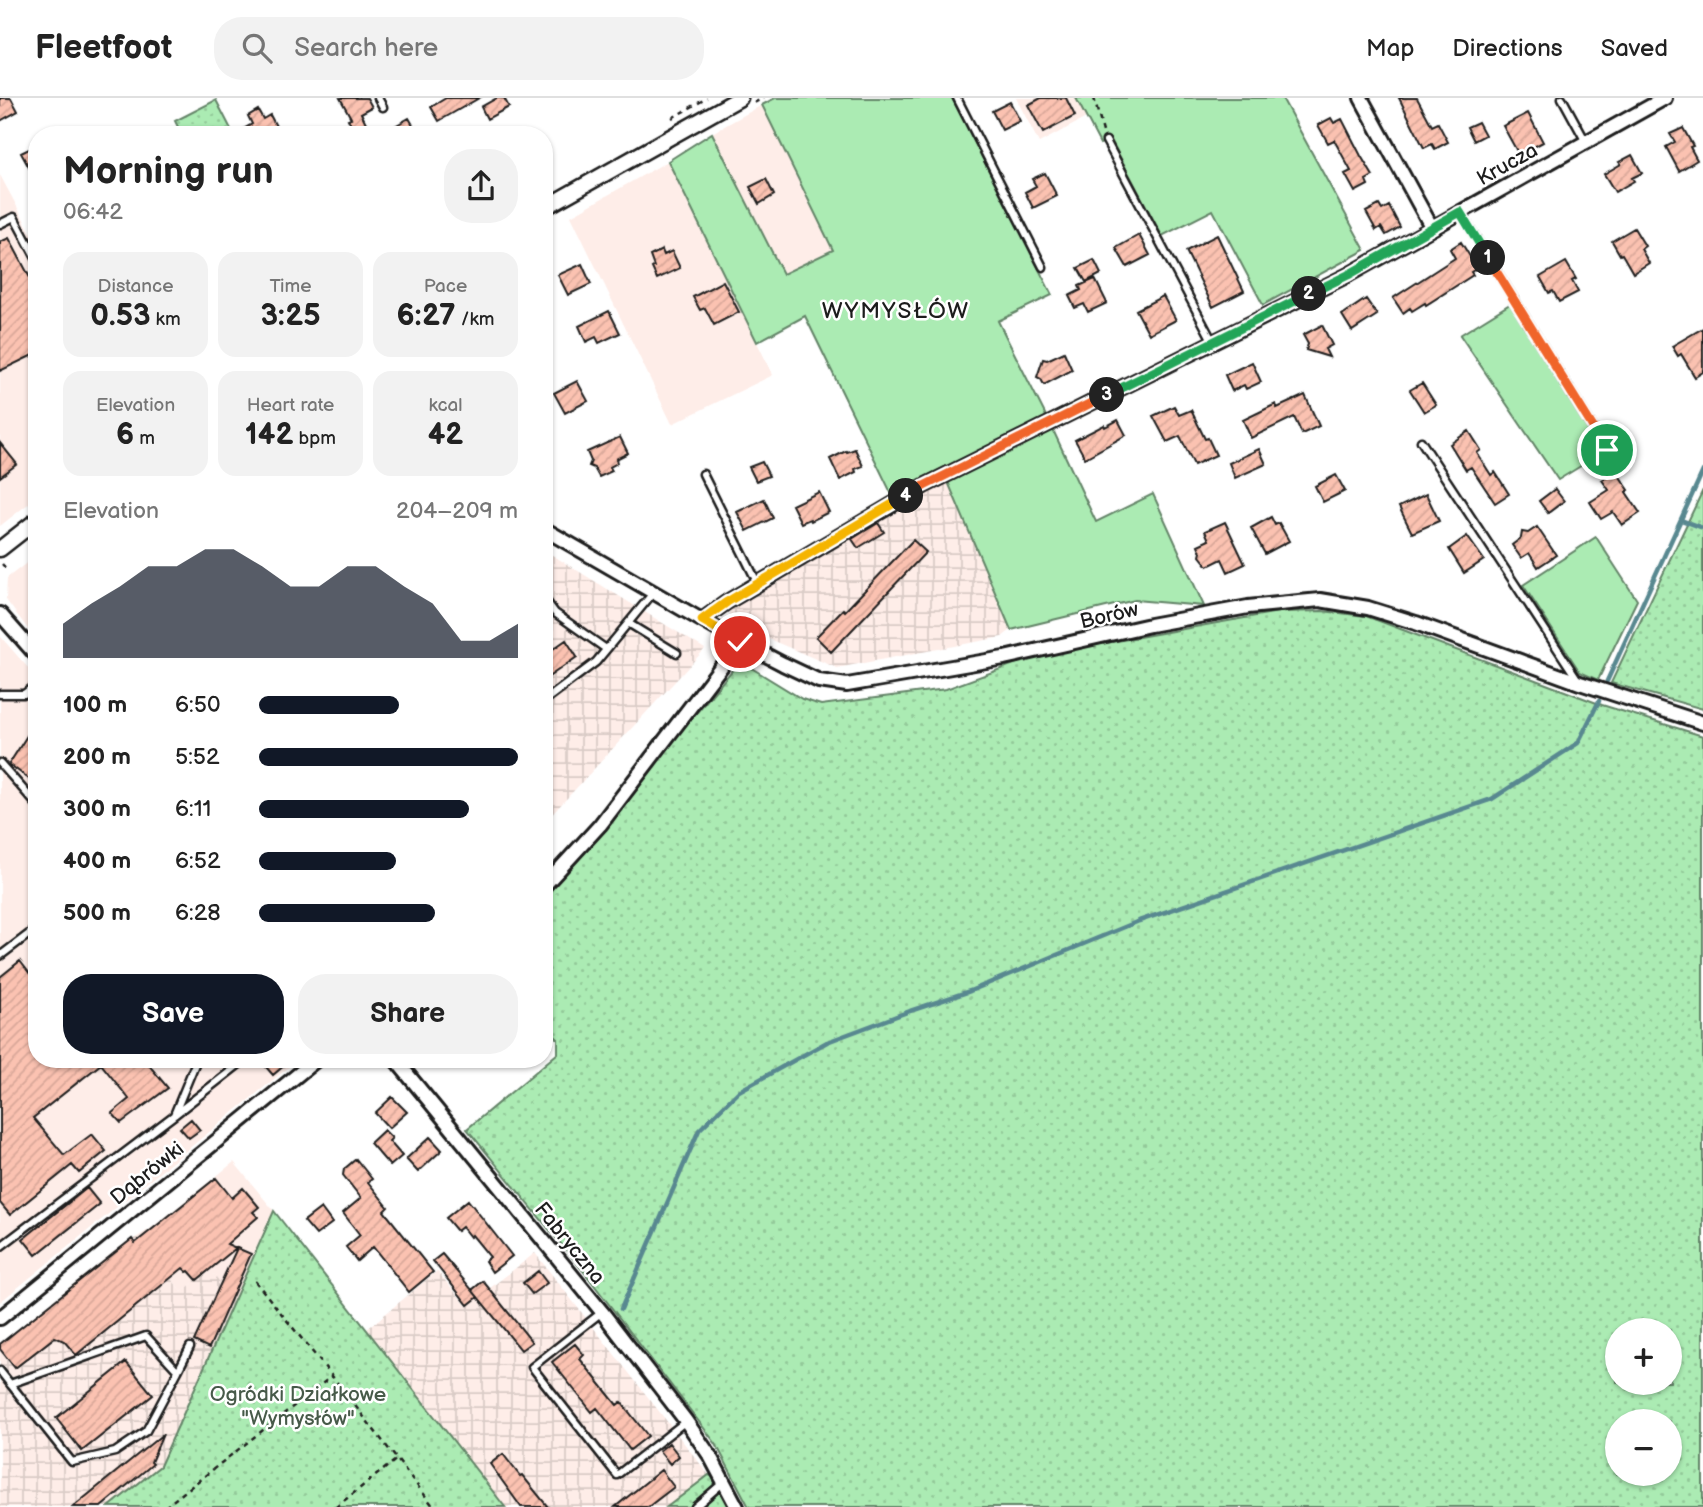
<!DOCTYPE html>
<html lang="en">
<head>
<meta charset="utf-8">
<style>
  :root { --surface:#fff; --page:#f2f2f2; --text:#222; --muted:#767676; --line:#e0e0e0; --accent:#111827 }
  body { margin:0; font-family:"Balsamiq Sans",sans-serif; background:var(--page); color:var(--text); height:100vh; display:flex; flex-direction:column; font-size:26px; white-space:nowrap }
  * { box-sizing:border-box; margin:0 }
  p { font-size:23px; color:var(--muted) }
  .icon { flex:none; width:38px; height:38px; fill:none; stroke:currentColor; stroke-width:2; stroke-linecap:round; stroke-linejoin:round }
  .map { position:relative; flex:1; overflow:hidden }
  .side { position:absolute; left:28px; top:28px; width:525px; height:942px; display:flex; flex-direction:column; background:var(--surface); border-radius:28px; box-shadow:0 2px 5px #0004 }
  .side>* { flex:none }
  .controls { position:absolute; left:1605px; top:1220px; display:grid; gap:14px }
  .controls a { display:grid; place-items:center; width:77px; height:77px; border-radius:50%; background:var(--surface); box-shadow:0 2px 5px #0004; font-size:35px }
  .pin { position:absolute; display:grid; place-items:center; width:60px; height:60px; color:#fff; margin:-30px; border:4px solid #fff; border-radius:50%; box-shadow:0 2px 7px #0007 }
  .km { position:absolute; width:35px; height:35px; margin:-18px; border-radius:50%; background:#222; color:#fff; font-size:19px; line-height:35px; text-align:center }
  .round { display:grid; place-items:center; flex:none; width:74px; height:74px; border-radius:28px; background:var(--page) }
  .head { display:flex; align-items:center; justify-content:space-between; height:119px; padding:0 35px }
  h1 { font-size:38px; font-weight:600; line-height:52px }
  .figures { display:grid; grid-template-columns:repeat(3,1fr); gap:10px; height:119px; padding:7px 35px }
  .figures div { display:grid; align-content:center; border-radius:18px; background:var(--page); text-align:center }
  .figures b { font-size:30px; font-weight:600 }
  .figures small { font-size:19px; font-weight:400 }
  .figures p { font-size:19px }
  .chart { height:196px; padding:14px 35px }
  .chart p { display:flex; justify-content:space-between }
  .chart svg { width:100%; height:126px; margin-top:7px; fill:var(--accent); opacity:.7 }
  .action { display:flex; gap:14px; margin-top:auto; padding:14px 35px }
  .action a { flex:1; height:80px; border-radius:28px; background:var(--accent); color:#fff; font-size:28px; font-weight:600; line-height:80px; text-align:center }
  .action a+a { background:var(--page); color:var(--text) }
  ul { padding:0 35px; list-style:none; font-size:23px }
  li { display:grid; grid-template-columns:112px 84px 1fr; align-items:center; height:52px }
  li i { height:18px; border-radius:9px; background:var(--accent) }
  header { display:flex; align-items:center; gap:42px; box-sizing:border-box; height:98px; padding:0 35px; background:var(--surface); border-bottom:2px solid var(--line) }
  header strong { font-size:33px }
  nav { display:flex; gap:38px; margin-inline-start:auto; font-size:24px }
  .search { width:490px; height:63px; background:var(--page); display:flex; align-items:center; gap:18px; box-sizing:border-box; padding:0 24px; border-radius:28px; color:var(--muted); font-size:26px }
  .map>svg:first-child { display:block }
  .built { fill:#feede8 }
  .industrial { fill:url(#industrial-grid) }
  .grass { fill:#abebb3; stroke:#648468; stroke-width:2 }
  .park { fill:url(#park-dots); stroke:#648468; stroke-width:2; fill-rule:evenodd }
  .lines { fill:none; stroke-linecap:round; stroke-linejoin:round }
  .stream { stroke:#598890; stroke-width:4.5 }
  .building { fill:url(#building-hatch); stroke:#1c1c1c; stroke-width:2 }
  .service-casing { stroke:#1c1c1c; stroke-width:11 }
  .minor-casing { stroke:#1c1c1c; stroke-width:18 }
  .tertiary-casing { stroke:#1c1c1c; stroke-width:19 }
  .path { stroke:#1c1c1c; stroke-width:2.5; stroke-dasharray:5 5; stroke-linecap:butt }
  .service { stroke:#fff; stroke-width:6 }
  .minor { stroke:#fff; stroke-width:12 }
  .tertiary { stroke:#fff; stroke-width:14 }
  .split-1-casing { stroke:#fff; stroke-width:14 }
  .split-2-casing { stroke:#fff; stroke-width:14 }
  .split-3-casing { stroke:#fff; stroke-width:14 }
  .split-4-casing { stroke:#fff; stroke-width:14 }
  .split-5-casing { stroke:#fff; stroke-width:14 }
  .split-6-casing { stroke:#fff; stroke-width:14 }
  .split-1 { stroke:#f0652b; stroke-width:9 }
  .split-2 { stroke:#22a559; stroke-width:9 }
  .split-3 { stroke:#22a559; stroke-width:9 }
  .split-4 { stroke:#f0652b; stroke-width:9 }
  .split-5 { stroke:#f5b400; stroke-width:9 }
  .split-6 { stroke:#f5b400; stroke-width:9 }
  .labels { text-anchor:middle; stroke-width:5; stroke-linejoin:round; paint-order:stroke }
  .street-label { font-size:21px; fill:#1c1c1c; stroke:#fff }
  .park-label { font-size:21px; fill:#475a49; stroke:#fff }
  .neighbourhood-label { font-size:23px; letter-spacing:2px; fill:#1c1c1c; stroke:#fff }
</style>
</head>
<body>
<header>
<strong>Fleetfoot</strong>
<div class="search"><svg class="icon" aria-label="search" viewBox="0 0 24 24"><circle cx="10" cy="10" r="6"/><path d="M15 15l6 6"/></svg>Search here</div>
<nav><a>Map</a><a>Directions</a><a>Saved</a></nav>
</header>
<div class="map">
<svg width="1703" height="1409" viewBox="0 0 1703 1409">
  <defs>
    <pattern id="industrial-grid" width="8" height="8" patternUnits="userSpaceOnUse" patternTransform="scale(1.75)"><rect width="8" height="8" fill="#feede8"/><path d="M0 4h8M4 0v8" fill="none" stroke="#d9cbc6"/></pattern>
    <pattern id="park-dots" width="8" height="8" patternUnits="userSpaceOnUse" patternTransform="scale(1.75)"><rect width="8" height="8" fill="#abebb3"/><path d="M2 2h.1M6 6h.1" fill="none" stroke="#93c999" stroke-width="1.8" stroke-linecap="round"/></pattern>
    <pattern id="building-hatch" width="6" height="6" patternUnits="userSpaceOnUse" patternTransform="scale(1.75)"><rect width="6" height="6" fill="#fbc2b1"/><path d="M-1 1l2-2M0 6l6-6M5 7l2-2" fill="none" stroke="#d7a698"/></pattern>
  </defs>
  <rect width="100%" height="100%" fill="#fff"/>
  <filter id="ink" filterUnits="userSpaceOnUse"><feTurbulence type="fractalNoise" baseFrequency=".0143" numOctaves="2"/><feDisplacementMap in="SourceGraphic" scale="14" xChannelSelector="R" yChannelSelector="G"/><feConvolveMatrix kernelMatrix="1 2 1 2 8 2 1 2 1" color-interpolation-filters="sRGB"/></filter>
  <g filter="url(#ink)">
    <path class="built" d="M1016,0H1076L1086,20L1039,45Z
      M762,7L833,152L783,176L712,35Z
      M668,63L773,277L672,326L571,118Z
      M0,77L37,146V399L0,428Z
      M37,457V543L6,502L7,480Z
      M0,538L37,580V961H299L0,1204Z
      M234,1064L274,1113L234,1203L210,1172L182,1194L137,1139L150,1131Z"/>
    <path class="industrial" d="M948,384L1011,532L1002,539L837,570L731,525L728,510Z
      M544,452L705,551L544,725Z
      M137,1139L182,1194L210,1171L234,1203L160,1368L109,1409H0V1245L120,1149Z
      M535,1155L709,1377L667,1409H505L366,1232L437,1173L467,1208Z"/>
    <path class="grass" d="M775,0H952L1052,197L998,223L1048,322L894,401L805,218L757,244L668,63L712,35L783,176L833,152L762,7Z
      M1076,0H1282L1365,152L1263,207L1213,112L1162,138L1111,42L1100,46Z
      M1510,206L1602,355L1558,382L1460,237Z
      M1053,332L1096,424L1153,396L1204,508L1135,502L1011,532L948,384Z
      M1596,439L1637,502L1598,582L1580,574L1523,487Z"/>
    <path class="park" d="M216,2L234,37H182L175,23Z
      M1703,392V611L1611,585Z
      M1322,513L1366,518L1602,607L1703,638V1409H749L716,1346L585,1175L467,1031L558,955V941L544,928V796L740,563L802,601L821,607L946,591L1039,557L1278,514ZM1617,1232H1670V1284H1617ZM1617,1323H1670V1376H1617Z
      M274,1113L505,1409H109L160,1368Z
      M709,1377L725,1383L734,1409H667Z"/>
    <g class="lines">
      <path class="stream" d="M1681,422L1703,430
        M1607,583L1703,373
        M621,1211L699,1032L739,993L827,944L910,913L970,893L1139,823L1492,701L1578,645L1599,603"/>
    </g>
    <path class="building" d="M0,0H11L18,13L0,23Z
      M340,0H367L372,9L361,15L372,37H356L348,21L351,20Z
      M446,0H479L439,23L431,9Z
      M497,0H504L509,9L487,21L481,9Z
      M1041,0H1066L1075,18L1043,35L1028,7Z
      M1399,0H1417L1432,28L1438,25L1448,44L1435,51L1432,46L1424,50Z
      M1010,4L1020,23L1002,32L992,13Z
      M258,12L263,21L270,17L277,30L264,37H233L252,26L248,18Z
      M1528,15L1543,44L1519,57L1503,28Z
      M409,20L416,32L407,37H379Z
      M1331,20L1334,25L1342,21L1361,58L1373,78L1366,82L1368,87L1355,94L1345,76L1351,73L1334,42L1328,45L1318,27Z
      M1478,24L1485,37L1474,43L1467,29Z
      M1683,30L1693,48L1690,49L1697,62L1679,73L1666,49L1675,44L1670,36Z
      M37,47V84L21,55Z
      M1632,57L1642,75L1632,80L1634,83L1615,94L1604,76L1621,66L1619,64Z
      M1045,75L1057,98L1033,110L1025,94L1036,88L1032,81Z
      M766,81L774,97L759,106L750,89Z
      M1379,107L1382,112L1389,108L1400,129L1386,137L1381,129L1376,132L1366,114Z
      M1634,130L1645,148L1641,151L1649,165L1633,175L1622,156L1620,157L1612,143Z
      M1139,137L1150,157L1127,169L1116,150Z
      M1217,137L1244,193L1213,209L1186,153Z
      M9,140L37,193V255L0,273V144Z
      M1461,144L1477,170L1471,174L1473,177L1426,207L1425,205L1412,213L1410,210L1403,215L1393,200L1455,160L1450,151Z
      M662,152L664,157L672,153L680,170L657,181L652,170L654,169L650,158Z
      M1094,162L1101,176L1086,184L1078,170Z
      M1566,164L1576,181L1572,183L1578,194L1559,204L1553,193L1549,195L1540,179Z
      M582,166L591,186L568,197L558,177Z
      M1095,181L1107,205L1088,214L1084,206L1075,210L1069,198L1081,192L1079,188Z
      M723,183L739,214L714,227L705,210L700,212L693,199Z
      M1163,198L1176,222L1149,236L1136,212Z
      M1366,201L1377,217L1352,233L1342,217Z
      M609,213L620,235L599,245L596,239L586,244L579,228Z
      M1322,227L1332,247L1325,251L1329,259L1306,252L1308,246L1303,237Z
      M1703,230V274L1695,279L1681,256L1678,258L1672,248Z
      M1064,254L1072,272L1044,287L1041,281L1037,279L1043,261L1047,262Z
      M1252,264L1261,284L1246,291L1244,287L1232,293L1225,277Z
      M577,283L588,303L565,315L554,295Z
      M1422,285L1436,307L1424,314L1410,292Z
      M1305,297L1319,328L1302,336L1294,319L1251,340L1243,322L1276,306L1277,310Z
      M1174,308L1179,317L1191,312L1205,341L1208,340L1216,357L1194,367L1180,338L1167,344L1153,318Z
      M1118,322L1126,337L1085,360L1075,342L1104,327L1105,329Z
      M1469,333L1481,352L1477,355L1491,377L1495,374L1509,396L1495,405L1471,369L1466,372L1450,346Z
      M620,339L628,355L616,361L617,365L610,369L612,373L599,379L594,370L589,368L591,363L587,354Z
      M0,345L17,366L0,379Z
      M855,351L863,368L855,371L856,374L840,382L830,361L846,353L847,354Z
      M1259,351L1266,366L1235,380L1229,365Z
      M762,364L769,378L756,383L749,369Z
      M1616,373L1629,392L1626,394L1640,415L1622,427L1613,414L1601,421L1590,404L1609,392L1602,382Z
      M1336,377L1345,393L1323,404L1315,388Z
      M1555,391L1564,403L1548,415L1539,403Z
      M819,394L829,414L811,423L810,421L801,425L792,407Z
      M1426,396L1439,423L1412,435L1399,409Z
      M764,401L773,420L747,433L737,414Z
      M1271,419L1275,427L1279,425L1289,443L1265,456L1251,430Z
      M1225,424L1245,466L1228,474L1222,461L1208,468L1200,458L1201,454L1198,447L1209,442L1205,433Z
      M878,425L884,434L858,450L852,441Z
      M1537,429L1556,457L1538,469L1529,455L1521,460L1512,447L1521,440L1522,434L1528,435Z
      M1467,438L1484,462L1464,475L1449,451Z
      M913,442L926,454L831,554L816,539L843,511L845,513Z
      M544,539L553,551L566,542L577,559L544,582Z
      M37,622V687L9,666Z
      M20,863L37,885V961H144L168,990L121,1025L112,1015L129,1001L101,966L33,1020L64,1057L92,1036L106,1053L79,1075L72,1067L10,1117L0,1105V879Z
      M259,961H292L273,977Z
      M392,999L407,1014L389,1030L375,1015Z
      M191,1021L200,1032L189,1040L180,1030Z
      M384,1032L392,1040L389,1043L402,1058L390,1068L370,1045Z
      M430,1039L442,1052L418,1074L406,1061Z
      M356,1061L372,1081L368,1084L388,1109L384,1113L433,1174L409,1194L373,1149L357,1163L346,1149L360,1137L343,1115L361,1100L343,1077L344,1071Z
      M216,1080L232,1100L243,1090L259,1109L253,1114L258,1119L227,1146L236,1150L197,1182L189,1173L187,1174L183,1170L76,1257L64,1243L55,1239L15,1270L0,1251V1246L132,1141L135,1145Z
      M87,1090L100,1106L36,1157L23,1141Z
      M468,1102L512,1158L492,1174L485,1163L490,1159L472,1137L470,1139L462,1129L457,1133L446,1120Z
      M321,1110L332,1125L316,1137L304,1123Z
      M237,1150L251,1156L209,1250L194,1243Z
      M442,1156L478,1199L468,1207L433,1163Z
      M538,1173L547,1185L532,1196L523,1185Z
      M483,1183L532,1244L521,1252L472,1192Z
      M575,1246L584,1257L580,1261L617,1307L621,1304L648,1338L630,1352L597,1310L592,1314L552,1264Z
      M126,1264L153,1297L82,1353L56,1320Z
      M163,1336L151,1364L153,1366L101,1409H73Z
      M669,1345L679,1358L670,1366L659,1353Z
      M503,1356L520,1378L522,1377L548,1409H521L490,1366Z
      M661,1372L674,1389L648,1409H615Z"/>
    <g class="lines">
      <defs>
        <path id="service" d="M378,0L383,9
          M957,0L1043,169
          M1562,0L1586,44
          M1106,43L1213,244
          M1460,114L1607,352
          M0,126L14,119L37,162
          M1421,343L1578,582
          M703,376L758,486
          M544,500L555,515L606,551
          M628,525L677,555
          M0,596H24L37,586
          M544,603L596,564L653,495
          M0,665L37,707
          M0,858L37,830
          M174,1017L197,961
          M0,1149L173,1018L246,961
          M602,1214L532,1269L617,1377L686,1323
          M0,1273L72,1364L115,1354L146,1333L178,1273L146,1238L10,1286
          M178,1273L190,1249
          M695,1409L725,1383"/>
        <path id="minor" d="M1361,0L1432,130
          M544,431L729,538L783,566L819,583L847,587L1004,560L1150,527L1248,509L1320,502L1368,510L1416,525L1580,585L1703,625
          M0,516L37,558
          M702,522L727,504L924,388L1348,177L1665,0
          M544,788L600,727L740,544
          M395,961L602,1214L686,1323L710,1358L737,1409
          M0,1220L317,961"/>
        <path id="tertiary" d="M544,110L740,0
          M0,451L37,422"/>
      </defs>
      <use href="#service" class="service-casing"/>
      <use href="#minor" class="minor-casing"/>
      <use href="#tertiary" class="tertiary-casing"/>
      <path class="path" d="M1094,0L1103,34
        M754,5L763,0
        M672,20L707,0
        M2,466L8,473
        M255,1183L332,1278L434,1409
        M165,1409L332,1278
        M336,1409L397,1361"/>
      <use href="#service" class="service"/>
      <use href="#minor" class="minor"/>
      <use href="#tertiary" class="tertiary"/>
    </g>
  </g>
  <g class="lines" filter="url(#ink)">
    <defs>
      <path id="split-1" d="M1488,160L1607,352"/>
      <path id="split-2" d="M1309,196L1348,177L1460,114L1488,160"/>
      <path id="split-3" d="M1107,297L1309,196"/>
      <path id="split-4" d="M906,398L924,388L1107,297"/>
      <path id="split-5" d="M713,514L727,504L906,398"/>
      <path id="split-6" d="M713,514L702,522L740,544"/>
    </defs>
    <use href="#split-1" class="split-1-casing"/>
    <use href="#split-2" class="split-2-casing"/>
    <use href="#split-3" class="split-3-casing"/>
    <use href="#split-4" class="split-4-casing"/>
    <use href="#split-5" class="split-5-casing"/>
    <use href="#split-6" class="split-6-casing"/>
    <use href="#split-1" class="split-1"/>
    <use href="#split-2" class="split-2"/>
    <use href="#split-3" class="split-3"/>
    <use href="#split-4" class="split-4"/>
    <use href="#split-5" class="split-5"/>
    <use href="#split-6" class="split-6"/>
  </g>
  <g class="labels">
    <g class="street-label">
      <text transform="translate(1507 66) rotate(-29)" y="7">Krucza</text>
      <text transform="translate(1109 517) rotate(-13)" y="7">Borów</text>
      <text transform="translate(147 1075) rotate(-39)" y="7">Dąbrówki</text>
      <text transform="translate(570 1145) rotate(51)" y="7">Fabryczna</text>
    </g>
    <g class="park-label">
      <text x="298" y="1303">Ogródki Działkowe<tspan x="298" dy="24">"Wymysłów"</tspan></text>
    </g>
    <g class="neighbourhood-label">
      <text x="896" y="220">WYMYSŁÓW</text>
    </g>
  </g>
</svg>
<div class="controls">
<a>+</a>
<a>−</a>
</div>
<div class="pin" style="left:1607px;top:352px;background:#1e9e55"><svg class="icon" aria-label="arrive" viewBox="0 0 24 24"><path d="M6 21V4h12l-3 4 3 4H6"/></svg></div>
<div class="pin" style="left:740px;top:544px;background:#d93025"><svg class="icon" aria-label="check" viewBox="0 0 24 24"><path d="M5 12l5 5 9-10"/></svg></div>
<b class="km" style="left:1488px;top:160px">1</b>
<b class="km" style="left:1309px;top:196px">2</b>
<b class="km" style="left:1107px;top:297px">3</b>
<b class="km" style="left:906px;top:398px">4</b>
<section class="side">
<div class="head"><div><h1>Morning run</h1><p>06:42</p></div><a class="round"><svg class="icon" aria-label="share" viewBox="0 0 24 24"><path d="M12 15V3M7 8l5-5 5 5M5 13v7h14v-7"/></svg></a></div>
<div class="figures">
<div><p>Distance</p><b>0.53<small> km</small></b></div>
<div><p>Time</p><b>3:25</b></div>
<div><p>Pace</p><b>6:27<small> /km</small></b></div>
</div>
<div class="figures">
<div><p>Elevation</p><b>6<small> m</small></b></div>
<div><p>Heart rate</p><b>142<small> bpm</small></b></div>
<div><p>kcal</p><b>42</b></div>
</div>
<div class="chart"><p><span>Elevation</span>204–209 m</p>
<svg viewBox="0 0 160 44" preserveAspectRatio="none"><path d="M0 44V32L10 25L20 19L30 12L40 12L50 6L60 6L70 12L80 19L90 19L100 12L110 12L120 19L130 25L140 38L150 38L160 32V44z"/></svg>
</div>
<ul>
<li><b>100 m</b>6:50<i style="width:54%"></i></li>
<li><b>200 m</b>5:52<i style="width:100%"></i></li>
<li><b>300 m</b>6:11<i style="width:81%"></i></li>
<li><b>400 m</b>6:52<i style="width:53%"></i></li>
<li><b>500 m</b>6:28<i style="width:68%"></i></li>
</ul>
<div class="action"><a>Save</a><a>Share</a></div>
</section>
</div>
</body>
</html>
